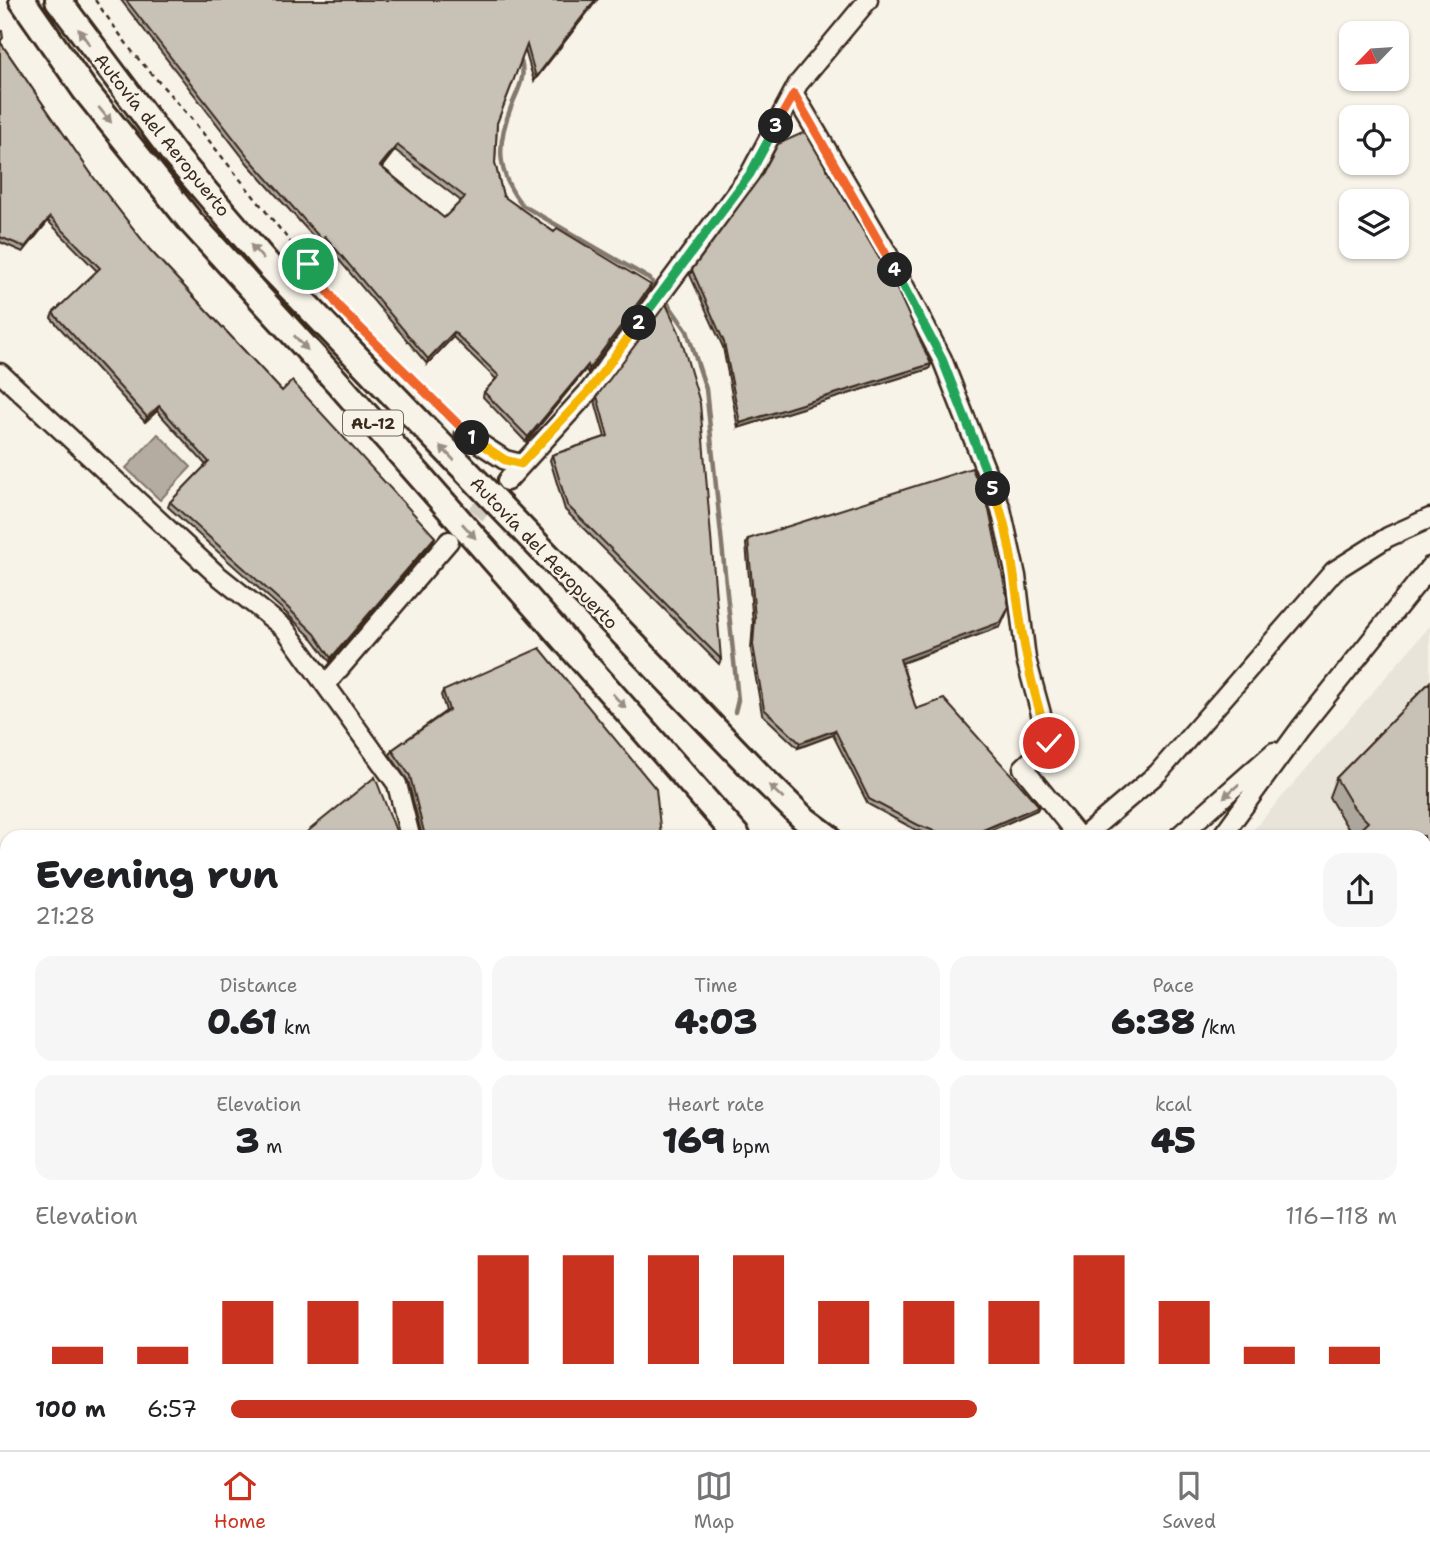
<!DOCTYPE html>
<html lang="en">
<head>
<meta charset="utf-8">
<style>
  :root { --surface:#fff; --page:#f6f6f6; --text:#202124; --muted:#757577; --line:#e0e0e0; --accent:#c8321e }
  body { margin:0; font-family:"Shantell Sans",sans-serif; background:var(--page); color:var(--text); height:100vh; display:flex; flex-direction:column; font-size:26px; white-space:nowrap }
  * { box-sizing:border-box; margin:0 }
  p { font-size:23px; color:var(--muted) }
  .icon { flex:none; width:38px; height:38px; fill:none; stroke:currentColor; stroke-width:2; stroke-linecap:round; stroke-linejoin:round }
  .map { position:relative; flex:1; overflow:hidden }
  .drawer { position:absolute; left:0px; top:830px; width:1432px; height:621px; display:flex; flex-direction:column; background:var(--surface); border-radius:21px 21px 0 0; box-shadow:0 2px 5px #0004 }
  .drawer>* { flex:none }
  .needle { width:46px; rotate:245deg }
  .buttons { position:absolute; left:1339px; top:21px; display:grid; gap:14px }
  .buttons a { display:grid; place-items:center; width:70px; height:70px; border-radius:14px; background:var(--surface); box-shadow:0 2px 5px #0004; font-size:35px }
  .pin { position:absolute; display:grid; place-items:center; width:60px; height:60px; color:#fff; margin:-30px; border:4px solid #fff; border-radius:50%; box-shadow:0 2px 7px #0007 }
  .km { position:absolute; width:35px; height:35px; margin:-18px; border-radius:50%; background:#222; color:#fff; font-size:19px; line-height:35px; text-align:center }
  .round { display:grid; place-items:center; flex:none; width:74px; height:74px; border-radius:21px; background:var(--page) }
  .headline { display:flex; align-items:center; justify-content:space-between; height:119px; padding:0 35px }
  h1 { font-size:38px; font-weight:800; line-height:52px }
  .figures { display:grid; grid-template-columns:repeat(3,1fr); gap:10px; height:119px; padding:7px 35px }
  .figures div { display:grid; align-content:center; border-radius:18px; background:var(--page); text-align:center }
  .figures b { font-size:35px; font-weight:800 }
  .figures small { font-size:19px; font-weight:400 }
  .figures p { font-size:19px }
  .chart { height:196px; padding:14px 35px }
  .chart p { display:flex; justify-content:space-between }
  .chart svg { width:100%; height:126px; margin-top:7px; stroke:var(--accent); stroke-width:6 }
  ul { padding:0 35px; list-style:none; font-size:23px }
  li { display:grid; grid-template-columns:112px 84px 1fr; align-items:center; height:52px }
  li i { height:18px; border-radius:9px; background:var(--accent) }
  .menu { display:flex; justify-content:space-around; align-items:center; height:98px; border-top:2px solid var(--line); background:var(--surface); font-size:19px; color:var(--muted) }
  .menu a { display:grid; justify-items:center; gap:4px }
  .menu .selected { color:var(--accent) }
  .map>svg:first-child { display:block }
  .built { fill:#e9e4d9 }
  .water { fill:#b4aca0; stroke:#84786c; stroke-width:2 }
  .lines { fill:none; stroke-linecap:round; stroke-linejoin:round }
  .stream { stroke:#84786c; stroke-width:4.5 }
  .minor-tunnel { stroke:#d1cbc0; stroke-width:18; stroke-dasharray:18 9; stroke-linecap:butt }
  .minor-casing { stroke:#3b2a1e; stroke-width:23 }
  .highway-casing { stroke:#3b2a1e; stroke-width:30 }
  .path { stroke:#3b2a1e; stroke-width:2.5; stroke-dasharray:5 5; stroke-linecap:butt }
  .minor { stroke:#f7f3e8; stroke-width:18 }
  .highway { stroke:#f7f3e8; stroke-width:24 }
  .wall { fill:#aca69d; stroke:#3b2a1e; stroke-width:2; fill-rule:evenodd }
  .shaded-wall { fill:#8c877f; stroke:#3b2a1e; stroke-width:2 }
  .building { fill:#c8c1b6; stroke:#3b2a1e; stroke-width:2; fill-rule:evenodd }
  .oneway { fill:#998e83 }
  .split-1-casing { stroke:#fff; stroke-width:14 }
  .split-2-casing { stroke:#fff; stroke-width:14 }
  .split-3-casing { stroke:#fff; stroke-width:14 }
  .split-4-casing { stroke:#fff; stroke-width:14 }
  .split-5-casing { stroke:#fff; stroke-width:14 }
  .split-6-casing { stroke:#fff; stroke-width:14 }
  .split-1 { stroke:#f0652b; stroke-width:9 }
  .split-2 { stroke:#f5b400; stroke-width:9 }
  .split-3 { stroke:#22a559; stroke-width:9 }
  .split-4 { stroke:#f0652b; stroke-width:9 }
  .split-5 { stroke:#22a559; stroke-width:9 }
  .split-6 { stroke:#f5b400; stroke-width:9 }
  .labels { text-anchor:middle; stroke-width:5; stroke-linejoin:round; paint-order:stroke }
  .shield { fill:#f7f3e8; stroke:#73665b; stroke-width:2 }
  .shield-label { font-size:16px; font-weight:bold; fill:#3b2a1e }
  .street-label { font-size:18px; fill:#3b2a1e; stroke:#f7f3e8 }
</style>
</head>
<body>
<div class="map">
<svg width="1430" height="1450" viewBox="0 0 1430 1450">
  <rect width="100%" height="100%" fill="#f7f3e8"/>
  <filter id="ink" filterUnits="userSpaceOnUse"><feTurbulence type="fractalNoise" baseFrequency=".0143" numOctaves="2"/><feDisplacementMap in="SourceGraphic" scale="14" xChannelSelector="R" yChannelSelector="G"/><feConvolveMatrix kernelMatrix="1 2 1 2 8 2 1 2 1" color-interpolation-filters="sRGB"/></filter>
  <g filter="url(#ink)">
    <path class="built" d="M1430,626V1273L1424,1267V836H1248Z
      M0,1352L7,1355V1425L0,1429Z"/>
    <path class="water" d="M158,434L191,467L160,500L126,468Z"/>
    <g class="lines">
      <path class="stream" d="M519,56C528,76 518,89 511,107C496,145 497,174 522,205L650,279L659,291
        M664,298L687,331L706,389L738,700L735,712
        M175,1450L182,1444"/>
      <path class="minor-tunnel" d="M457,534L507,481"/>
      <defs>
        <path id="minor" d="M794,94L885,249L942,359L1001,509L1016,576L1026,659L1049,743L1023,768L1078,836
          M0,373L215,573L285,629L397,784L410,836
          M465,434L505,460L521,464
          M507,481L589,391L750,174L798,84L868,0
          M327,683L449,541
          M1084,836L1158,773L1334,571L1388,537L1430,518
          M1179,836L1274,752
          M1222,836L1300,729L1430,567
          M343,1444L347,1450
          M1412,1444V1450
          M0,1449L10,1444
          M475,1450L487,1444"/>
        <path id="highway" d="M22,0L84,89L191,222L339,384L737,836
          M58,0L176,157L270,267L759,775L803,818L827,836
          M1305,1444L1311,1450
          M1377,1444L1383,1450"/>
      </defs>
      <use href="#minor" class="minor-casing"/>
      <use href="#highway" class="highway-casing"/>
      <path class="path" d="M95,0L134,54L190,117L308,264L340,308L453,422
        M0,1339L7,1342
        M925,1444L930,1450"/>
      <use href="#minor" class="minor"/>
      <use href="#highway" class="highway"/>
    </g>
    <path class="wall" d="M121,0H597L534,81L525,50L497,123L495,163L503,196L554,232L650,290L588,374L586,369L526,442L483,397L484,392L496,379L453,337L427,364L323,241L321,245L248,164ZM395,150L461,201L444,218L382,167Z
      M0,30L1,43L94,178L150,250L282,391L435,537L433,542L330,662L313,639L283,610L168,507L170,502L206,465L157,411L145,422L51,318L53,313L97,271L48,221L23,252L0,242Z
      M692,270L931,364L929,369L738,428L723,347L690,275Z
      M597,396L721,659L719,664L565,510L550,460L552,455L605,437L595,401Z
      M748,539L1007,612L1000,627L902,663L916,709L1039,806L1037,810L978,836H934L916,830L868,804L833,735L798,748L762,714L751,650L753,623L746,544Z
      M1430,682V1097L1424,1091V836L1355,834L1347,827L1329,797L1336,778Z
      M443,691L661,836H422L408,781L390,755L392,750L446,711L441,695Z
      M192,1444H270L263,1450H189Z
      M1017,1444H1249L1255,1450H1023Z"/>
    <path class="shaded-wall" d="M595,0H597L534,81L536,77Z
      M397,145L395,150L379,171L380,166Z
      M50,217L48,221L23,252L25,247Z
      M651,285L650,290L588,374L589,369Z
      M454,332L453,337L427,364L428,359Z
      M931,364L929,369L738,428L740,423Z
      M588,365L586,369L526,442L528,437Z
      M159,406L157,411L145,422L147,417Z
      M435,537L433,542L330,662L331,658Z
      M1009,607L1000,627L899,664L900,659Z
      M835,730L833,735L798,748L800,743Z
      M1039,806L1037,810L978,836H969Z
      M257,1444H270L263,1450H250Z"/>
    <path class="building" d="M126,0H595L536,77L527,45L497,123L495,163L503,196L554,232L557,228L651,285L589,369L588,365L528,437L484,392L499,376L454,332L428,359L325,236L322,240L250,159ZM397,145L465,197L444,218L380,166Z
      M0,30L2,31L3,38L0,41Z
      M0,42L94,178L150,250L282,391L292,381L435,537L331,658L315,634L285,605L170,502L209,462L159,406L147,417L53,313L100,268L50,217L25,247L0,237Z
      M805,132L896,287L931,364L740,423L724,342L692,270L761,176L778,144Z
      M666,304L679,332L700,403L721,659L567,505L552,455L608,436L597,396Z
      M972,468L989,510L1009,607L1001,622L900,659L916,709L944,699L1039,806L969,836H948L918,825L869,799L835,730L800,743L764,709L753,645L755,618L748,539Z
      M540,648L656,789L661,836H425L410,776L392,750L449,710L443,691Z
      M1430,682V1071L1424,1065V836H1353L1368,822L1354,808L1336,778Z
      M375,777L398,836H302Z
      M198,1444H257L250,1450H203Z
      M555,1444H908L912,1450H546Z
      M1023,1444H1249L1255,1450H1024L1027,1448Z"/>
    <defs><path id="oneway-solid" d="M-6-.8H1V-3.2L6.5 0L1 3.2V.8H-6Z" transform="scale(1.75)"/></defs>
    <g class="oneway">
      <use href="#oneway-solid" transform="translate(84 37) rotate(-126)"/>
      <use href="#oneway-solid" transform="translate(105 115) rotate(51)"/>
      <use href="#oneway-solid" transform="translate(257 252) rotate(-131)"/>
      <use href="#oneway-solid" transform="translate(301 343) rotate(47)"/>
      <use href="#oneway-solid" transform="translate(447 453) rotate(-134)"/>
      <use href="#oneway-solid" transform="translate(469 531) rotate(48)"/>
      <use href="#oneway-solid" transform="translate(619 701) rotate(48)"/>
      <use href="#oneway-solid" transform="translate(1231 791) rotate(139)"/>
      <use href="#oneway-solid" transform="translate(776 792) rotate(-136)"/>
    </g>
  </g>
  <g class="lines" filter="url(#ink)">
    <defs>
      <path id="split-1" d="M308,264L340,308L472,438"/>
      <path id="split-2" d="M472,438L505,460L521,464L589,391L639,323"/>
      <path id="split-3" d="M639,323L750,174L776,126"/>
      <path id="split-4" d="M776,126L794,94L895,270"/>
      <path id="split-5" d="M895,270L942,359L993,489"/>
      <path id="split-6" d="M993,489C1015,544 1015,602 1027,659C1032,687 1041,716 1049,743"/>
    </defs>
    <use href="#split-1" class="split-1-casing"/>
    <use href="#split-2" class="split-2-casing"/>
    <use href="#split-3" class="split-3-casing"/>
    <use href="#split-4" class="split-4-casing"/>
    <use href="#split-5" class="split-5-casing"/>
    <use href="#split-6" class="split-6-casing"/>
    <use href="#split-1" class="split-1"/>
    <use href="#split-2" class="split-2"/>
    <use href="#split-3" class="split-3"/>
    <use href="#split-4" class="split-4"/>
    <use href="#split-5" class="split-5"/>
    <use href="#split-6" class="split-6"/>
  </g>
  <g class="labels">
    <rect class="shield" x="343" y="410.5" width="60" height="25" rx="5"/>
    <g class="shield-label">
      <text x="373" y="429">AL-12</text>
    </g>
    <g class="street-label">
      <text transform="translate(162 135) rotate(51)" y="6">Autovía del Aeropuerto</text>
      <text transform="translate(544 553) rotate(46)" y="6">Autovía del Aeropuerto</text>
    </g>
  </g>
</svg>
<div class="buttons">
<a><svg class="needle" viewBox="-14 -14 28 28"><path d="M0-13l5 13h-10z" fill="#e53935"/><path d="M0 13l5-13h-10z" fill="#757577"/></svg></a>
<a><svg class="icon" aria-label="locate" viewBox="0 0 24 24"><circle cx="12" cy="12" r="6"/><path d="M12 2v4M12 18v4M2 12h4M18 12h4"/></svg></a>
<a><svg class="icon" aria-label="layers" viewBox="0 0 24 24"><path d="M12 4l9 5-9 5-9-5zM3 14l9 5 9-5"/></svg></a>
</div>
<div class="pin" style="left:308px;top:264px;background:#1e9e55"><svg class="icon" aria-label="arrive" viewBox="0 0 24 24"><path d="M6 21V4h12l-3 4 3 4H6"/></svg></div>
<div class="pin" style="left:1049px;top:743px;background:#d93025"><svg class="icon" aria-label="check" viewBox="0 0 24 24"><path d="M5 12l5 5 9-10"/></svg></div>
<b class="km" style="left:472px;top:438px">1</b>
<b class="km" style="left:639px;top:323px">2</b>
<b class="km" style="left:776px;top:126px">3</b>
<b class="km" style="left:895px;top:270px">4</b>
<b class="km" style="left:993px;top:489px">5</b>
<section class="drawer">
<div class="headline"><div><h1>Evening run</h1><p>21:28</p></div><a class="round"><svg class="icon" aria-label="share" viewBox="0 0 24 24"><path d="M12 15V3M7 8l5-5 5 5M5 13v7h14v-7"/></svg></a></div>
<div class="figures">
<div><p>Distance</p><b>0.61<small> km</small></b></div>
<div><p>Time</p><b>4:03</b></div>
<div><p>Pace</p><b>6:38<small> /km</small></b></div>
</div>
<div class="figures">
<div><p>Elevation</p><b>3<small> m</small></b></div>
<div><p>Heart rate</p><b>169<small> bpm</small></b></div>
<div><p>kcal</p><b>45</b></div>
</div>
<div class="chart"><p><span>Elevation</span>116–118 m</p>
<svg viewBox="0 0 160 44" preserveAspectRatio="none"><path d="M5 44V38M15 44V38M25 44V22M35 44V22M45 44V22M55 44V6M65 44V6M75 44V6M85 44V6M95 44V22M105 44V22M115 44V22M125 44V6M135 44V22M145 44V38M155 44V38"/></svg>
</div>
<ul>
<li><b>100 m</b>6:57<i style="width:64%"></i></li>
</ul>
</section>
</div>
<nav class="menu">
<a class="selected"><svg class="icon" aria-label="home" viewBox="0 0 24 24"><path d="M3 11l9-7 9 7M6 9v11h12V9"/></svg>Home</a>
<a><svg class="icon" aria-label="map" viewBox="0 0 24 24"><path d="M3 6l6-2 6 2 6-2v14l-6 2-6-2-6 2zM9 4v14M15 6v14"/></svg>Map</a>
<a><svg class="icon" aria-label="saved" viewBox="0 0 24 24"><path d="M7 4h10v16l-5-4-5 4z"/></svg>Saved</a>
</nav>
</body>
</html>
